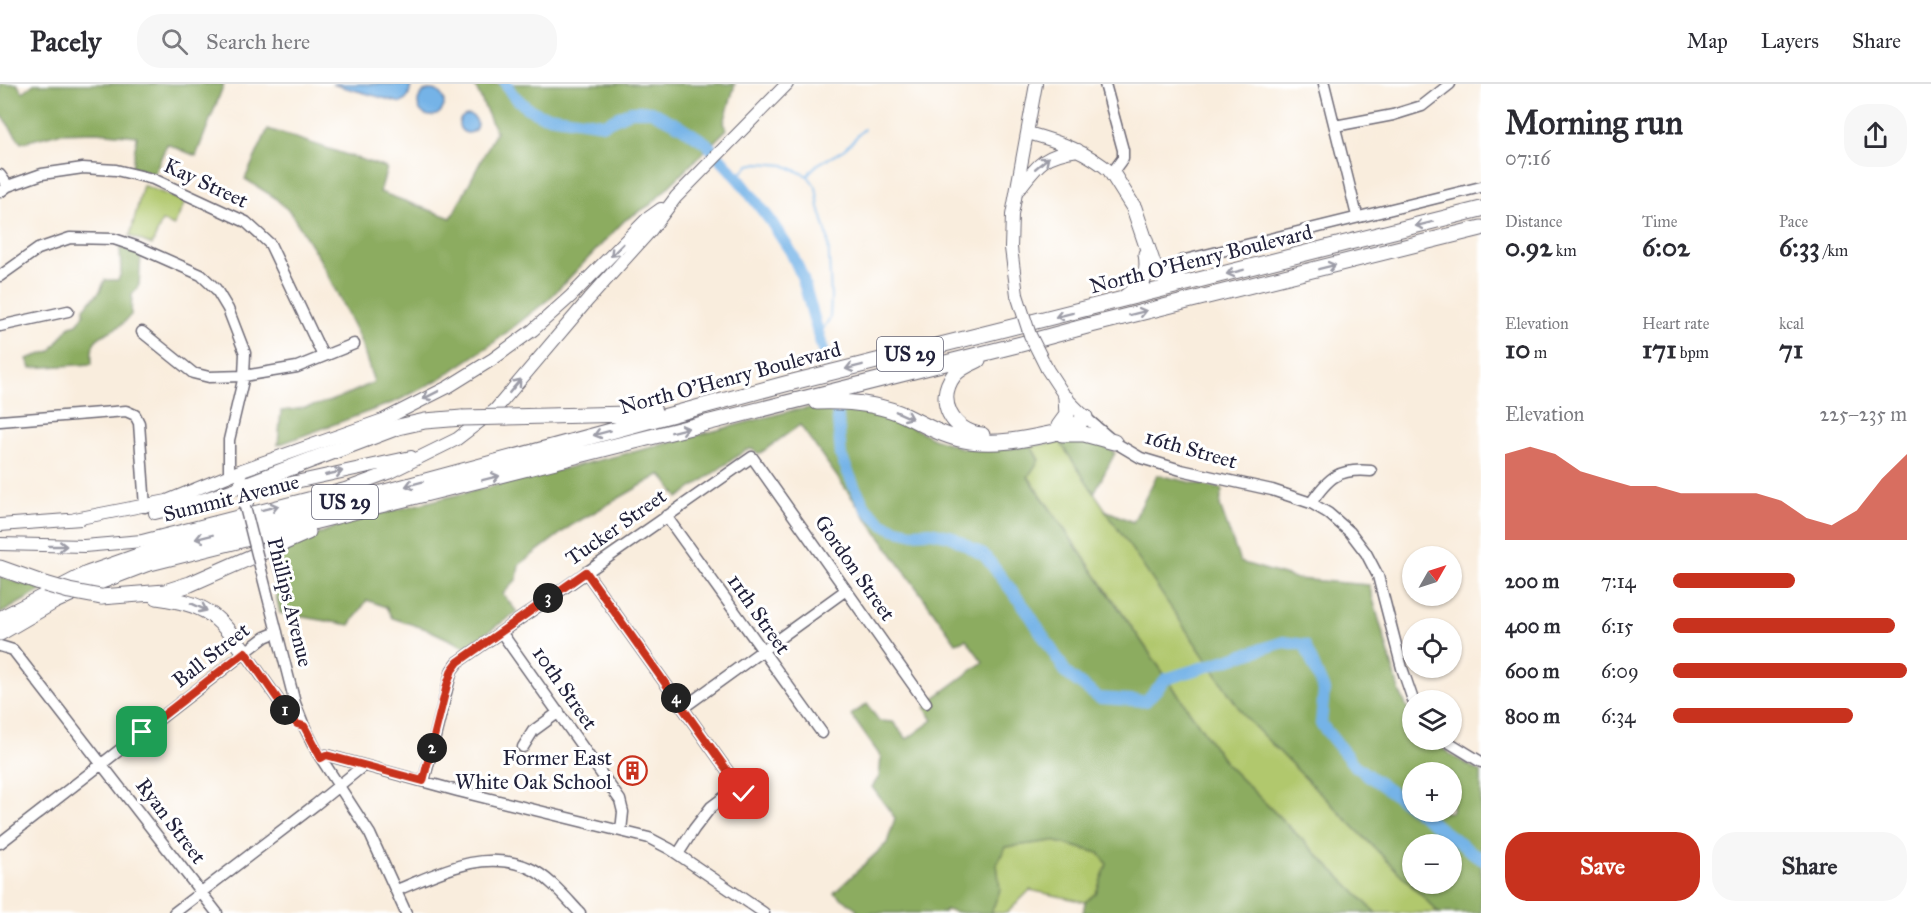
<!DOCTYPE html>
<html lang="en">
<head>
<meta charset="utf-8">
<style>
  :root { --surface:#fff; --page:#f7f7f7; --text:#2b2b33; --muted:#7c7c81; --line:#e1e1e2; --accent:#c8321e }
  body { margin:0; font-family:"IM FELL Great Primer",serif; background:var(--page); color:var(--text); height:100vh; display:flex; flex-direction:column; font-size:22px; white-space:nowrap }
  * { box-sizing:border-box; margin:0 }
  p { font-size:20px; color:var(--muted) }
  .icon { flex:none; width:33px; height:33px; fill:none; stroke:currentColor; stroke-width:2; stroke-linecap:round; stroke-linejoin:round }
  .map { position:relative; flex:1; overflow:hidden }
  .details { display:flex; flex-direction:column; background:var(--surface); width:450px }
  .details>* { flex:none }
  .needle { width:39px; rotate:51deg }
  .controls { position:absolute; left:1402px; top:462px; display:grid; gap:12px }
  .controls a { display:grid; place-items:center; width:60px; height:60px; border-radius:50%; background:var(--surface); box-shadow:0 2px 4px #0004; font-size:30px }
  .pin { position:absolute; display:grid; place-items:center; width:51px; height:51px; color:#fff; margin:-26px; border-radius:12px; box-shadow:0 3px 9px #0006 }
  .km { position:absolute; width:30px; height:30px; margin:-15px; border-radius:50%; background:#222; color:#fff; font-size:16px; line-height:30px; text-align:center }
  .round { display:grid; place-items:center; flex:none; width:63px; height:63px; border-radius:24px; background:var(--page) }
  .summary { display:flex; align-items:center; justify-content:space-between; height:102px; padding:0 24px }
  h1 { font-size:33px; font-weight:700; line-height:45px }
  .figures { display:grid; grid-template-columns:repeat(3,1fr); gap:9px; height:102px; padding:6px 24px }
  .figures div { display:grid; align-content:center }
  .figures b { font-size:26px; font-weight:700 }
  .figures small { font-size:16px; font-weight:400 }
  .figures p { font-size:16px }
  .chart { height:168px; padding:12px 24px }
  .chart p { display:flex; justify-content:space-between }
  .chart svg { width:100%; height:108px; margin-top:6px; fill:var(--accent); opacity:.7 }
  .button { display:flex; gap:12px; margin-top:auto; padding:12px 24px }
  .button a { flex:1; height:69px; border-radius:24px; background:var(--accent); color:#fff; font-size:24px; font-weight:700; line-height:69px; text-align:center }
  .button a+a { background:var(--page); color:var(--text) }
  ul { padding:0 24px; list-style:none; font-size:20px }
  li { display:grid; grid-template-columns:96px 72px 1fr; align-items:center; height:45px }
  li i { height:15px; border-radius:8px; background:var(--accent) }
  header { display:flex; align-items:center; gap:36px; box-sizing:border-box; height:84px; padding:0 30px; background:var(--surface); border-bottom:2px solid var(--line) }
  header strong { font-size:28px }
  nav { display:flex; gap:33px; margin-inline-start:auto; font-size:21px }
  .search { width:420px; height:54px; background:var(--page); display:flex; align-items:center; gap:15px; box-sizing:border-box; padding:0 21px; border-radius:24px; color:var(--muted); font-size:22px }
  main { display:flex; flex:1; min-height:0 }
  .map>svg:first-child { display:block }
  .green { fill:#b1c86d; stroke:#6a7554; stroke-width:1.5 }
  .forest { fill:#8cac60; stroke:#57674e; stroke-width:1.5; fill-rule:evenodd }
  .water { fill:#74b3e7; stroke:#4b6a91; stroke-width:1.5 }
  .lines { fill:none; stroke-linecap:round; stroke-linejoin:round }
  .stream { stroke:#74b3e7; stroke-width:2 }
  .river { stroke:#74b3e7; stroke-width:12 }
  .minor-casing { stroke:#6d6974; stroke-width:13 }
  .major-casing { stroke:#6d6974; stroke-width:14 }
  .highway-casing { stroke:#6d6974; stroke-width:17 }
  .minor { stroke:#fff; stroke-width:10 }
  .major { stroke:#fff; stroke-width:12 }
  .highway { stroke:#fff; stroke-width:15 }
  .minor-bridge-casing { stroke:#6d6974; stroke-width:13; stroke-linecap:butt }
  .major-bridge-casing { stroke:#6d6974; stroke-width:14; stroke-linecap:butt }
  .highway-bridge-casing { stroke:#6d6974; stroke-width:17; stroke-linecap:butt }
  .minor-bridge { stroke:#fff; stroke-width:10 }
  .major-bridge { stroke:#fff; stroke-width:12 }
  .highway-bridge { stroke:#fff; stroke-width:15 }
  .oneway { stroke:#9c9ca7 }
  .route-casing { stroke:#fff; stroke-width:12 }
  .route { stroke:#c8321e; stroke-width:8 }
  .labels { text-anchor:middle; stroke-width:6; stroke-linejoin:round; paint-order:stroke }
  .shield { fill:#fff; stroke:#646476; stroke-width:1.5 }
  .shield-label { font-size:20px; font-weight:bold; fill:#22223b }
  .street-label { font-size:21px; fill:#22223b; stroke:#fff }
  .poi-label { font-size:21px; fill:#22223b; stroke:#fff; text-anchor:end }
</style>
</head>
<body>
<header>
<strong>Pacely</strong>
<div class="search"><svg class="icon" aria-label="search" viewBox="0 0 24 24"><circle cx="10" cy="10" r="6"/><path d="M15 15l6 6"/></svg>Search here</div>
<nav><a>Map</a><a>Layers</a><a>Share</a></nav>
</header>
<main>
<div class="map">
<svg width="1481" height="829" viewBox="0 0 1481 829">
  <rect width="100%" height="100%" fill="#fff"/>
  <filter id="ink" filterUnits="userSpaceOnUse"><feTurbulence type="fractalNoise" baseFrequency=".0167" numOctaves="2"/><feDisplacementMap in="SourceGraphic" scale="12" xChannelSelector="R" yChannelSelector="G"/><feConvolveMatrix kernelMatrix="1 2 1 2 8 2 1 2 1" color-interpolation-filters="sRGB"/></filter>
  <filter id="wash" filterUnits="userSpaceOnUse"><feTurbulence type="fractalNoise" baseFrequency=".008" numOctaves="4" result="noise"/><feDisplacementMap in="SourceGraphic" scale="24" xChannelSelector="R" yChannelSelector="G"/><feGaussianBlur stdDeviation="1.35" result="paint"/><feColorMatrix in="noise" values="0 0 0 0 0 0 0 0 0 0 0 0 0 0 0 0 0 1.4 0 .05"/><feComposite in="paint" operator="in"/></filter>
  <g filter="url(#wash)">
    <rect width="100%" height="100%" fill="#f9eddd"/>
    <path class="green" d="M143,101L185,118L174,142L162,137L152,161L130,152Z
      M1060,358L1245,633L1439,829H1376L1226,680L1028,392L1039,376L1031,362Z
      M1053,757L1099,769L1107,780L1096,809L1085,818L1030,806L1007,829H991L1000,806L997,780L1006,763Z"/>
    <path class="forest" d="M0,0H17L23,8L34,0H224L196,72L167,60L154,90L132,83L137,52L97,48L59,49L21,59L0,29Z
      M474,0H735L724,39L727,45L650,121L625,136L549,215L492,260L438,296L397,317L278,361L281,327C316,324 342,314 374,298L359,253L319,174L291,129L274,113L245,95L268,45L387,84L380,108L451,134L496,48Z
      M120,163L141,171L139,201L132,211L131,231C127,234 125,239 121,241C100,255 90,249 92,280L31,284L27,275L51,267L70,242L77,240L81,235L84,230V224L100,207L105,196H118L121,189Z
      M823,322L882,328L933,354L962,364L1001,365L1031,362L1039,376L1028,393L1226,680L1376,829H1083L1085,818L1096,809L1107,780L1099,769L1053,757L1006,763L997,780L1000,806L991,829H963L945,826L944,829H856L857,825L834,809L887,759L895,734L872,703L879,693L881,673L851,631L867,620L879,637L893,638L907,655L933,636L925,624L934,614L983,578L966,555L956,559L800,341L759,370L752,365L746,366L678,414L661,390L572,441L519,481L517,495L503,510L517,528L465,563L429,546L392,534L386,523L367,516L350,541L280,529L267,471L350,437L649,364L790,327Z
      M1086,356L1099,359L1115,369L1094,409L1060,358Z
      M1157,391L1222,405L1220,422L1240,478L1297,495L1369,501L1400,609L1413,635V656H1431L1456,674L1481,688V829H1439L1245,633L1105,426L1133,438ZM1452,688V728H1413V688ZM1452,760V800H1413V760Z
      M0,492C15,498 29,500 44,505L0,530Z"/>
    <path class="water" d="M332,0H411C410,9 409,15 401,19Z
      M418 19a13 13 0 1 1 26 0a13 13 0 1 1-26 0Z
      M459 40a9 9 0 1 1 18 0a9 9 0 1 1-18 0Z"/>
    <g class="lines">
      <path class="stream" d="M808,92C815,77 831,75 843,66C851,60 857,52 864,45
        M737,93L749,81L759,79L784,81L808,92L816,103L819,123L828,154L831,213L830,234L819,251"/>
      <path class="river" d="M506,0L512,10L527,24L541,31L604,40L631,27H651L680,42L706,59L737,93L770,136L791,168L802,192L826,277
        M837,323L841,372L854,402L866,424L883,440L894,445L910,449L931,448L950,452L985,472L1026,525L1067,590L1099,614L1146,617L1166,595L1284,558L1305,561L1324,606L1321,640L1354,681L1413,724
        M1418,728L1481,775"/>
    </g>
  </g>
  <g filter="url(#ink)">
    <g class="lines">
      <defs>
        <path id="minor" d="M1105,0L1123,66V74L1112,89
          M1324,0L1357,132
          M1335,42L1393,31L1422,22L1450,0
          M0,91L8,102
          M0,108L8,102L42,90L83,84L116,86L153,95L246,138L270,160L323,272
          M1181,177L1481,103
          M0,192L38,165L70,154L114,155L138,163L201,191L216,205L228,225L245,269L244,292L229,356V391
          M0,242L68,227
          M142,248L193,289L209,293L244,292L297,283L354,260
          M1085,333L1114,358L1141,374L1181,386L1272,406L1311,419L1328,429L1350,448L1366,469L1378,492L1402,584L1413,616
          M0,337L126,327L135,331L139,339L145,423
          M1311,419C1328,394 1338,384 1371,387
          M666,432L822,649
          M261,486L295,619L304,642L317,668L370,750L406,829
          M586,488L744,710
          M501,548L620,716L623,728L621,747
          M0,562L13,566L217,829
          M245,568L291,634L304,642
          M683,624L846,506
          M1445,656L1481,678
          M523,663L533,647L559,628
          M321,673L326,671L458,707L649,754L670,765L764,829
          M424,697L448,601L452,586L458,578L752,373L926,619
          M0,759L265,553L277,548
          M678,770L694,745L711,723L739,702
          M397,806C439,789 483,764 529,784C548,792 566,814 580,829
          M174,829L315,721L363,682"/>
        <path id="major" d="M1028,49C1060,58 1087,67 1112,89
          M1019,105C1039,79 1044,71 1078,66
          M1017,211L1011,164L1012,131L1036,0
          M1047,285L1066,314L1085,333
          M245,423L250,411L254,407L411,373
          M155,429L187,421L240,403L242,396
          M75,435L167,417L242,386L383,336L448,303L493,275L533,246L571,212L647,135L661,125
          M0,441L81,435
          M0,460L84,462L142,457L345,405L388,389L457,355L495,326L588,216L651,146L676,113L787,0"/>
        <path id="highway" d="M1112,89L1134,124L1153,180L1160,190L1171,196L1187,199
          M1124,214C1142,201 1150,193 1146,170
          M978,276C969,280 961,283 954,291C935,316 952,348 982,351
          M817,318C847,317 878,319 906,332C927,342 946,354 970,357C1003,362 1037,352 1069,346L1077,341L1085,333
          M507,333L628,330L654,327
          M1059,342L1067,331L1066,314
          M1062,350H1084L1114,358
          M240,403L398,343L425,337L462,334
          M0,484L45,500
          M101,513L165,508L190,500L308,448
          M157,513C206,520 215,529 245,568
          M0,535L87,490L155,466L370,412L785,300L1481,125
          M0,549L55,517L86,503L146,480L1021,260L1087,242L1481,144"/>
      </defs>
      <use href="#minor" class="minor-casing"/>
      <use href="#major" class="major-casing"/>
      <use href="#highway" class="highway-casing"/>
      <use href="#minor" class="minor"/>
      <use href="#major" class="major"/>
      <use href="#highway" class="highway"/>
      <defs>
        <path id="minor-bridge" d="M245,423L261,486"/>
        <path id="major-bridge" d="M1017,211L1030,251L1047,285"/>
        <path id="highway-bridge" d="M462,334L507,333
          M45,500L69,507L101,513"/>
      </defs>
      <use href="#minor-bridge" class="minor-bridge-casing"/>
      <use href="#major-bridge" class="major-bridge-casing"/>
      <use href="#highway-bridge" class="highway-bridge-casing"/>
      <use href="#minor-bridge" class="minor-bridge"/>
      <use href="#major-bridge" class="major-bridge"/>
      <use href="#highway-bridge" class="highway-bridge"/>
    </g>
    <defs><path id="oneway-shaft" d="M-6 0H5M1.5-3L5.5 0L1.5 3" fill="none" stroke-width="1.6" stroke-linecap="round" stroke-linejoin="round" transform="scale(1.5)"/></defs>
    <g class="oneway">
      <use href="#oneway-shaft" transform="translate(1042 79) rotate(-40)"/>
      <use href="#oneway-shaft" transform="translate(1424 140) rotate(166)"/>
      <use href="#oneway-shaft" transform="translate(617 166) rotate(135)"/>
      <use href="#oneway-shaft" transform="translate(1327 183) rotate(-14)"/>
      <use href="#oneway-shaft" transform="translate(1235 188) rotate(166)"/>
      <use href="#oneway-shaft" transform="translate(1138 229) rotate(-14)"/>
      <use href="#oneway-shaft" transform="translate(1064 231) rotate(166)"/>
      <use href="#oneway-shaft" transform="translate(854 283) rotate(166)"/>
      <use href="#oneway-shaft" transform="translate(515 302) rotate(-50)"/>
      <use href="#oneway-shaft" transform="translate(431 311) rotate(153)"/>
      <use href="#oneway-shaft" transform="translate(904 331) rotate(24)"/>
      <use href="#oneway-shaft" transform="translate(680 346) rotate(-14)"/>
      <use href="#oneway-shaft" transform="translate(602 349) rotate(165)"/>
      <use href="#oneway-shaft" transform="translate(334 389) rotate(-13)"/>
      <use href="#oneway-shaft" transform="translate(491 394) rotate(-14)"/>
      <use href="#oneway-shaft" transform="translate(414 400) rotate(165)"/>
      <use href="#oneway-shaft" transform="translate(270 424) rotate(-14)"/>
      <use href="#oneway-shaft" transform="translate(204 453) rotate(166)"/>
      <use href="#oneway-shaft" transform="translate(58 462)"/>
      <use href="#oneway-shaft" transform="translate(199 523) rotate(25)"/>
    </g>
  </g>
  <g class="lines" filter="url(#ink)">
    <defs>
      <path id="route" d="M142,648L245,568L291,634L297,640L304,642L321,674L326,671L423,697L447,601L452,586L458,578L586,488L744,710"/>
    </defs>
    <use href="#route" class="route-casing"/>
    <use href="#route" class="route"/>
  </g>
  <defs>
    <symbol id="building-ring" viewBox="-11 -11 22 22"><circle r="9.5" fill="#fff" stroke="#c8321e" stroke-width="1.5"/><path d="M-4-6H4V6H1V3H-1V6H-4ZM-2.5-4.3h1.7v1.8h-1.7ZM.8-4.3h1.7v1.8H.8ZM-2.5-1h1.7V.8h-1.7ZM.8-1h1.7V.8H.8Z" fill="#c8321e"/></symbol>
  </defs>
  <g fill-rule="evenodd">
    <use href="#building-ring" x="616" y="670" width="33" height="33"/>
  </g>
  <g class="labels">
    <g class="shield">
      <rect x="877" y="253" width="66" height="34" rx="4.5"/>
      <rect x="312" y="401" width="66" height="34" rx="4.5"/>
    </g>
    <g class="shield-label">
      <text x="910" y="277">US 29</text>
      <text x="345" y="425">US 29</text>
    </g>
    <g class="street-label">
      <text transform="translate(206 99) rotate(25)" y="7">Kay Street</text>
      <text transform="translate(1201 175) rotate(-14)" y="7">North O'Henry Boulevard</text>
      <text transform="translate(730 294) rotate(-15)" y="7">North O'Henry Boulevard</text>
      <text transform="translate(1191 365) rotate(16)" y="7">16th Street</text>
      <text transform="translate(231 414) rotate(-14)" y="7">Summit Avenue</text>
      <text transform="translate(616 443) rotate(-35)" y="7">Tucker Street</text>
      <text transform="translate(855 484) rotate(55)" y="7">Gordon Street</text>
      <text transform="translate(290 518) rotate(76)" y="7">Phillips Avenue</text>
      <text transform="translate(759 530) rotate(55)" y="7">11th Street</text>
      <text transform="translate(211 571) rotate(-38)" y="7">Ball Street</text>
      <text transform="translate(565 604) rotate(55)" y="7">10th Street</text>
      <text transform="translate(171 737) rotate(53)" y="7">Ryan Street</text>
    </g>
    <g class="poi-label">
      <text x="612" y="681">Former East<tspan x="612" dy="24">White Oak School</tspan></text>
    </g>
  </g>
</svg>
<div class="controls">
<a><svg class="needle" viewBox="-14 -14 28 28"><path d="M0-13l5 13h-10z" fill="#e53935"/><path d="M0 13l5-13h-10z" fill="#7c7c81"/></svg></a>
<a><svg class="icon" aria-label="locate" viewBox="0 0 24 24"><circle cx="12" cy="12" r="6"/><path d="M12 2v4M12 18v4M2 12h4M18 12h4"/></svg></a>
<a><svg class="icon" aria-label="layers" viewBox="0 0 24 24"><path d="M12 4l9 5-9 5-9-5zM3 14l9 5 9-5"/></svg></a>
<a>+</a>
<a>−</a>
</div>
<div class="pin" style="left:142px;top:648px;background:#1e9e55"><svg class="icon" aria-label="arrive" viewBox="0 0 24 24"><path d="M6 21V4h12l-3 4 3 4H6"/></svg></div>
<div class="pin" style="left:744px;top:710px;background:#d93025"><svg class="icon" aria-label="check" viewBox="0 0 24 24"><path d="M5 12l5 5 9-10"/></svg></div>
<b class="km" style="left:285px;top:626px">1</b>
<b class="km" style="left:432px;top:664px">2</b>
<b class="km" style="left:548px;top:514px">3</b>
<b class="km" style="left:676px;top:614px">4</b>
</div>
<section class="details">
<div class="summary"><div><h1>Morning run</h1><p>07:16</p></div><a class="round"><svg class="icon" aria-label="share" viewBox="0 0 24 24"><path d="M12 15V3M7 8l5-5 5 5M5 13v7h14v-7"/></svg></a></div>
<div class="figures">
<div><p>Distance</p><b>0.92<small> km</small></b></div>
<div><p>Time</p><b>6:02</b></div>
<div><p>Pace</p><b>6:33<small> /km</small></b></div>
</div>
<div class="figures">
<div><p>Elevation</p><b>10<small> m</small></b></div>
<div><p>Heart rate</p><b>171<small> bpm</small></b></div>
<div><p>kcal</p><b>71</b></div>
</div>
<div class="chart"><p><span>Elevation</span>225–235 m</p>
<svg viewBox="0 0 160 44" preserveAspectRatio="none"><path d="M0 44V9L10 6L20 9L30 16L40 19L50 22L60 22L70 25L80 25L90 25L100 25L110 28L120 35L130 38L140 32L150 19L160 9V44z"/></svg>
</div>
<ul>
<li><b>200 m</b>7:14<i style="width:52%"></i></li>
<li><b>400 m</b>6:15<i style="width:95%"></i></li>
<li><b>600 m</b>6:09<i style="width:100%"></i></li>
<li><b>800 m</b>6:34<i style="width:77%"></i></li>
</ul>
<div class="button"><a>Save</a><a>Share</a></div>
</section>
</main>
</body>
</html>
